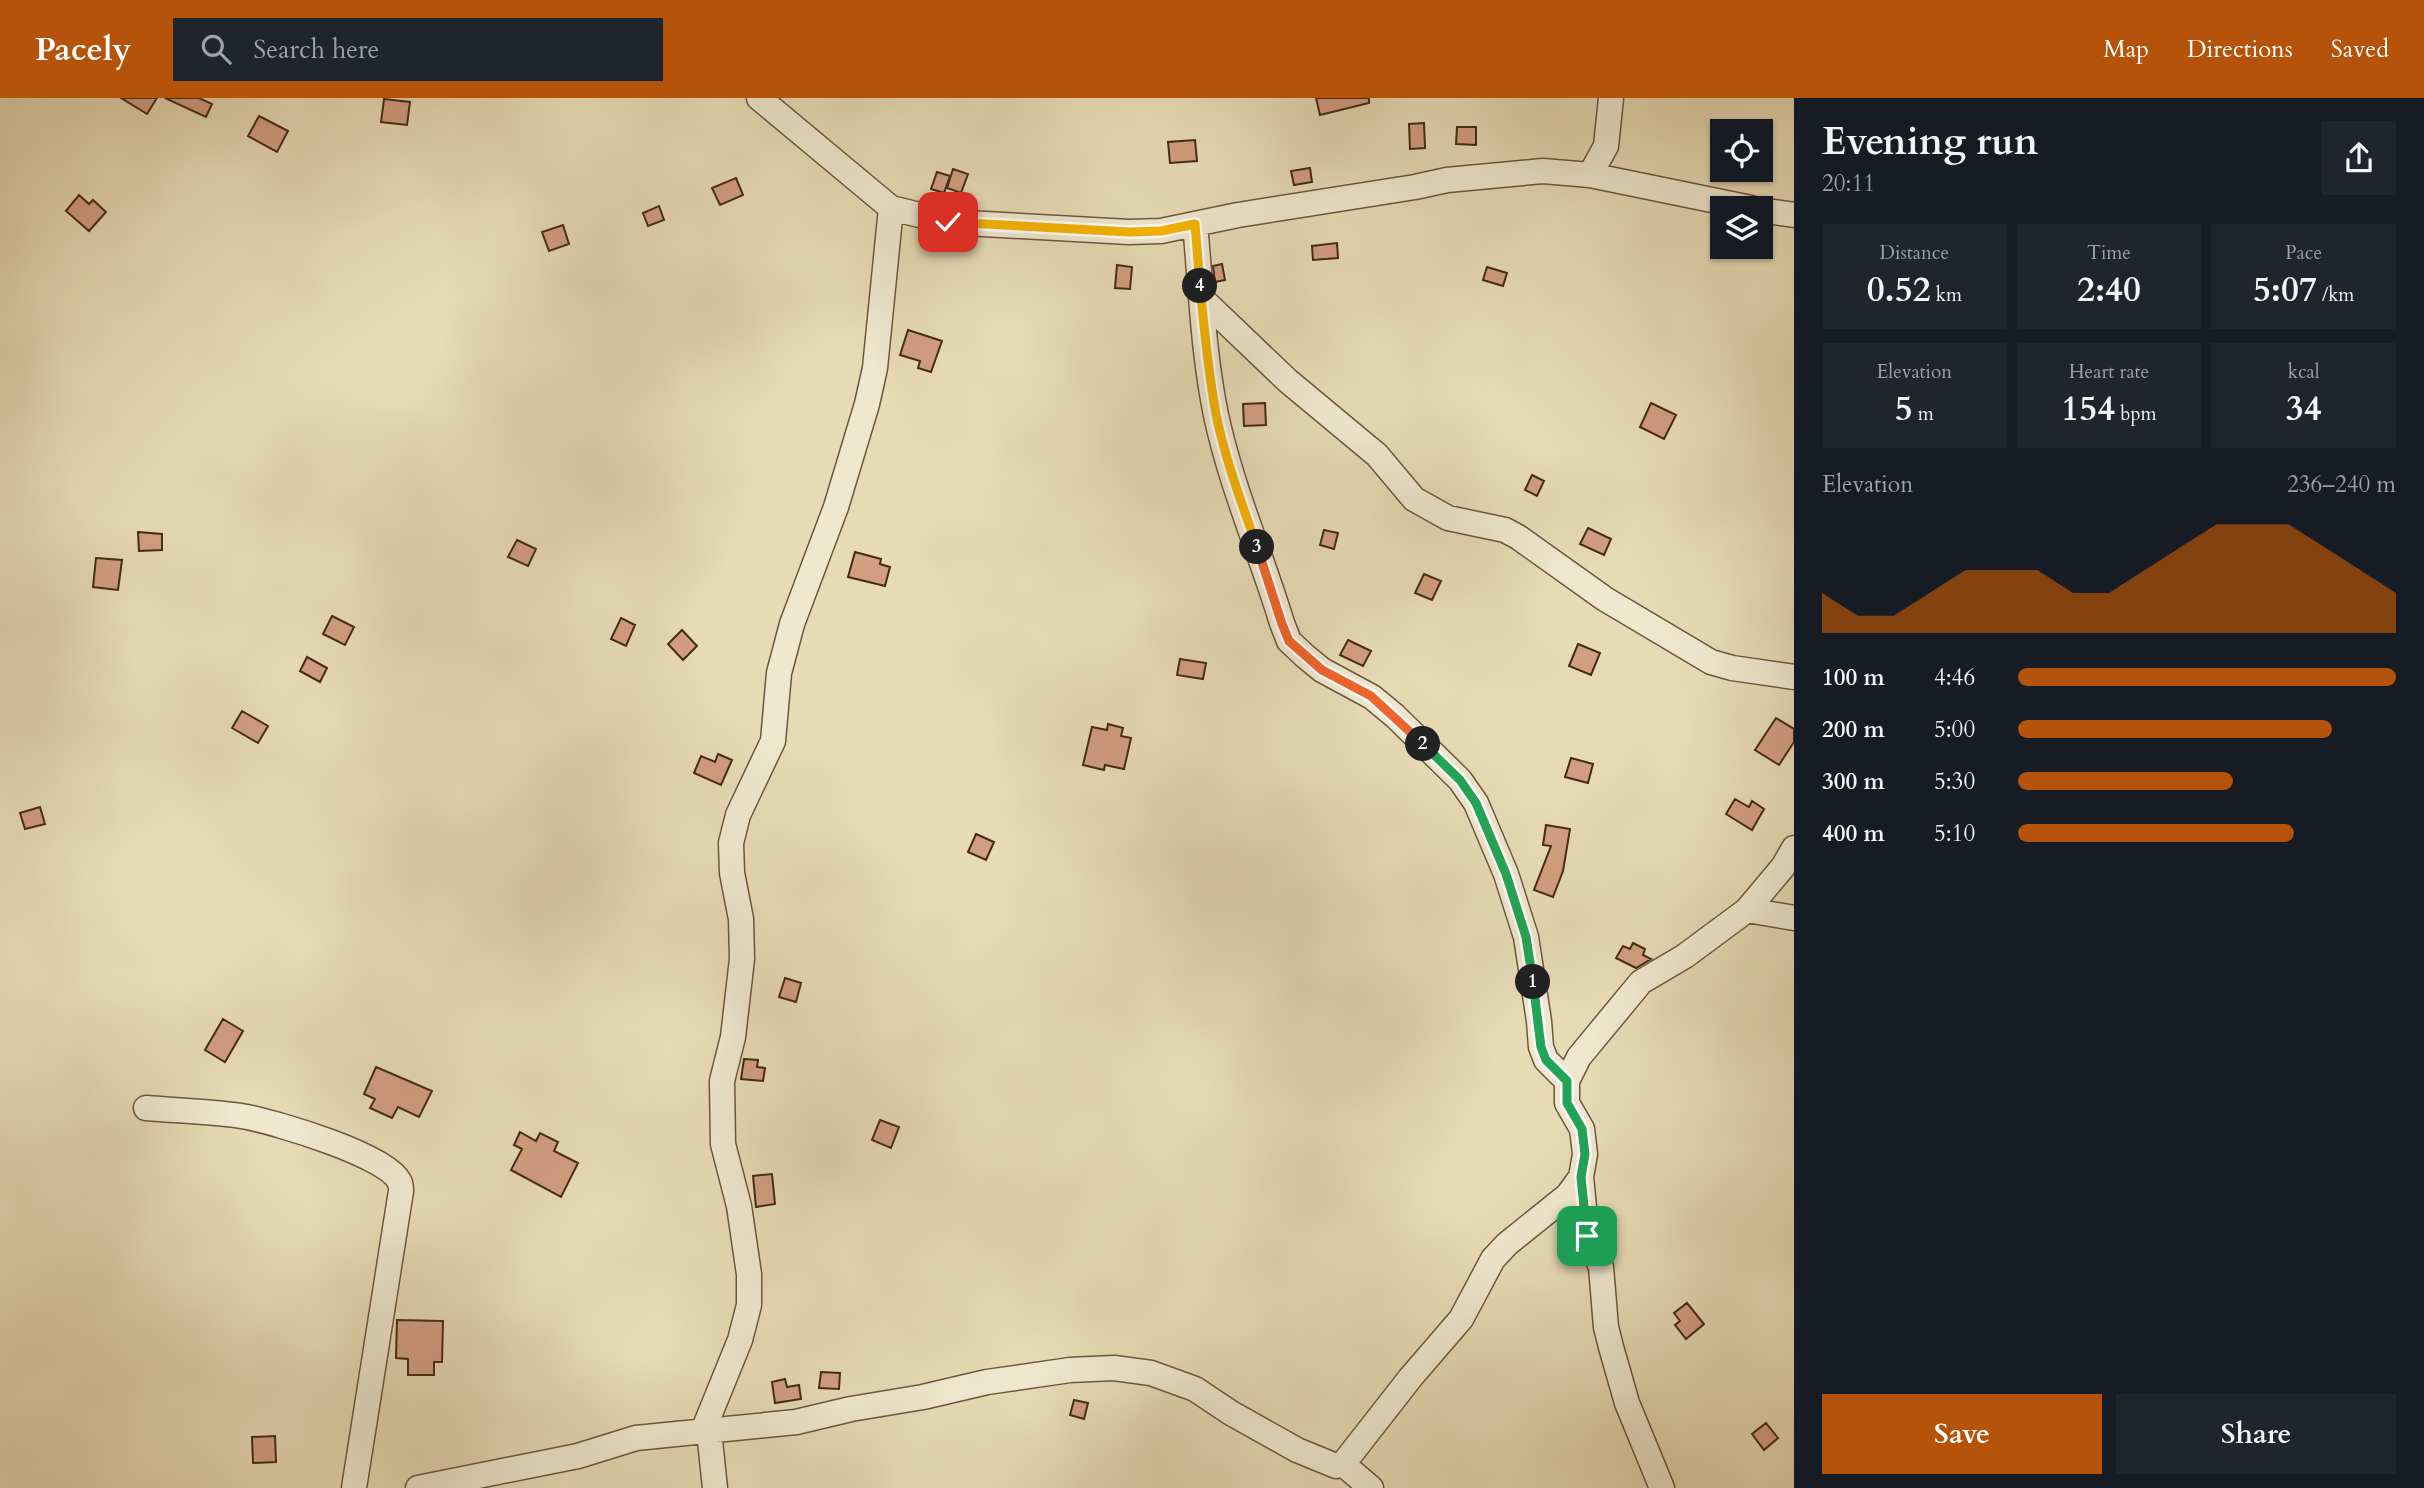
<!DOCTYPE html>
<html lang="en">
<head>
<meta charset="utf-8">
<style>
  :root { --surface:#171b24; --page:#20242c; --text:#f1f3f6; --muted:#9ea1a6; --accent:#b45309 }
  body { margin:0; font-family:Cardo,serif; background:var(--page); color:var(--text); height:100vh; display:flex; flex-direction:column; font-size:26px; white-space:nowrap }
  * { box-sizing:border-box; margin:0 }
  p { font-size:23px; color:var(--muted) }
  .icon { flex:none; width:38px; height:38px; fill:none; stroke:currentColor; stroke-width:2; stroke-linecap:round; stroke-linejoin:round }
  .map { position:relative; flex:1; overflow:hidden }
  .panel { display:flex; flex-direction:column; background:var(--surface); width:630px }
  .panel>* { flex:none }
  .buttons { position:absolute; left:1710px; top:21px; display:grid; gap:14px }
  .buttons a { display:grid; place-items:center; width:63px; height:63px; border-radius:0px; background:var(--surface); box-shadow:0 2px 5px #0004; font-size:35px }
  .pin { position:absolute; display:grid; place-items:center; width:60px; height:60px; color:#fff; margin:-30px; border-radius:14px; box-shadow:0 4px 10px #0006 }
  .km { position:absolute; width:35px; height:35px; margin:-18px; border-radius:50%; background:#222; color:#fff; font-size:19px; line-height:35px; text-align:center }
  .round { display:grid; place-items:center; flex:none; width:74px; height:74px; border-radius:0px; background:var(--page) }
  .head { display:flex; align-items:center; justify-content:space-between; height:119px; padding:0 28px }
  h1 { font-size:38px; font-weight:600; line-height:52px }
  .stats { display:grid; grid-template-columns:repeat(3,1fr); gap:10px; height:119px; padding:7px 28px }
  .stats div { display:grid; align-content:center; border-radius:0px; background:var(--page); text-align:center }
  .stats b { font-size:35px; font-weight:600 }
  .stats small { font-size:19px; font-weight:400 }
  .stats p { font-size:19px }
  .chart { height:196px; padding:14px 28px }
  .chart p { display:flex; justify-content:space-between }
  .chart svg { width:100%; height:126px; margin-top:7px; fill:var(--accent); opacity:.7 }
  .button { display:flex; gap:14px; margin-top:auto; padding:14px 28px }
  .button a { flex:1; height:80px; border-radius:0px; background:var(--accent); color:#fff; font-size:28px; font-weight:600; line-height:80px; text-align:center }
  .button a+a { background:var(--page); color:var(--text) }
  ul { padding:0 28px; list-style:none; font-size:23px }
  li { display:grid; grid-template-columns:112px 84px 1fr; align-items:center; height:52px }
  li i { height:18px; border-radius:9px; background:var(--accent) }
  header { display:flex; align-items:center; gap:42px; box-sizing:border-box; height:98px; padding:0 35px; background:var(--accent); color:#fff }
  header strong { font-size:33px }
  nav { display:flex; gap:38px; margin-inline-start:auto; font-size:24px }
  .search { width:490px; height:63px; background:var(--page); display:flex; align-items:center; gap:18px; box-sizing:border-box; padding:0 24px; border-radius:0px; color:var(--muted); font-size:26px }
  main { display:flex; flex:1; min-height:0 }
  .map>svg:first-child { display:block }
  .building { fill:#d29e82; stroke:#442a16; stroke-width:2 }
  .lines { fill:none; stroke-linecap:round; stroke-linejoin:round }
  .minor-casing { stroke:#6d563e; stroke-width:27 }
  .minor { stroke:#efe8cf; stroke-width:24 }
  .split-1-casing { stroke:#fff; stroke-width:14 }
  .split-2-casing { stroke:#fff; stroke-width:14 }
  .split-3-casing { stroke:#fff; stroke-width:14 }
  .split-4-casing { stroke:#fff; stroke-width:14 }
  .split-5-casing { stroke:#fff; stroke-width:14 }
  .split-1 { stroke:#22a559; stroke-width:9 }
  .split-2 { stroke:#22a559; stroke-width:9 }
  .split-3 { stroke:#f0652b; stroke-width:9 }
  .split-4 { stroke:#f5b400; stroke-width:9 }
  .split-5 { stroke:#f5b400; stroke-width:9 }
</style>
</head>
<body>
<header>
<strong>Pacely</strong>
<div class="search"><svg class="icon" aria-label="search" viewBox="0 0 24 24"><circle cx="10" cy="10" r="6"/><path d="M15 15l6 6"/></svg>Search here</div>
<nav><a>Map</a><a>Directions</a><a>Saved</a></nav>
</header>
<main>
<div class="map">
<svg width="1794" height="1390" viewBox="0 0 1794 1390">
  <rect width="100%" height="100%" fill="#e7dbb5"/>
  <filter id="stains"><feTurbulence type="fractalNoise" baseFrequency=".00286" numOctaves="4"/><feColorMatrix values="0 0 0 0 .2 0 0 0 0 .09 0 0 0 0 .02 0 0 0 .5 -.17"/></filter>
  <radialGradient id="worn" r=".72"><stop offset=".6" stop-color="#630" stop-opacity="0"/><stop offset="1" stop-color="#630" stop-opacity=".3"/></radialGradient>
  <path class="building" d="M121,0H157L147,16Z
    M165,0H199L212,6L206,19Z
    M1316,0H1369V5L1320,17Z
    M384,1L410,4L407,27L381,24Z
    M259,18L288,33L277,54L248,38Z
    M1424,25L1425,50L1410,51L1409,26Z
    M1457,29H1476V47L1456,46Z
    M1195,42L1197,63L1170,65L1168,44Z
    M1310,70L1312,84L1294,87L1291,73Z
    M953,71L968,76L961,95L947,90Z
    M937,74L950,78L944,95L931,91Z
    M736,80L743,97L720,107L712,90Z
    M79,97L89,106L93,102L106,114L89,133L66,113Z
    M659,108L664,122L648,128L643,115Z
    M563,127L569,146L549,153L542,134Z
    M1337,145L1338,160L1313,162L1312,148Z
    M1222,166L1225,182L1215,184L1213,168Z
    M1117,167L1132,169L1130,191L1115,190Z
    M1487,169L1507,175L1503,188L1483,182Z
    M908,232L942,243L931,274L918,270L920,263L900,257Z
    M1265,305L1266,327L1244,328L1243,306Z
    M1651,305L1676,317L1664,341L1640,329Z
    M1532,377L1544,383L1537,398L1525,392Z
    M1588,430L1611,441L1604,457L1580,446Z
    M1324,432L1338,435L1334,451L1320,447Z
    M138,434L162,436V452L139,453Z
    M517,442L536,451L528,468L508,459Z
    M855,454L881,461L880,466L890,469L885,488L848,479Z
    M96,460L122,462L118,492L93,489Z
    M1424,476L1441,483L1432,502L1415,495Z
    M332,518L354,529L345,547L323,536Z
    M621,520L635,527L626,548L611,541Z
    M682,532L697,548L683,562L668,546Z
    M1348,542L1371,553L1363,568L1340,557Z
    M1578,546L1600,555L1591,577L1569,568Z
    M307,559L327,570L320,584L300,573Z
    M1180,561L1206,565L1203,581L1177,577Z
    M242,613L268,628L258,645L232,630Z
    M1776,620L1794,631V644L1779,667L1755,652Z
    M1108,626L1123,630L1121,638L1131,640L1124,671L1105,667L1104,672L1083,667L1092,629L1107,632Z
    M718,656L732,662L721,687L694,675L701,658L715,664Z
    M1571,660L1593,666L1588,685L1565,679Z
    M1735,701L1749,709L1752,703L1764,711L1752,732L1726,716Z
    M40,709L45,726L25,731L20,715Z
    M1546,727L1570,731L1563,773L1553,799L1534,792L1551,748L1543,747Z
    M976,736L994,744L986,762L968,754Z
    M1633,845L1645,851L1643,857L1651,861L1636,870L1616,860L1623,848L1630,851Z
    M785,880L801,885L796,904L779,899Z
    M223,921L243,933L225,964L205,952Z
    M744,961L758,962L757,969L765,970L763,983L741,981Z
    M376,969L432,993L419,1019L398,1009L392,1020L370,1010L375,1001L364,996Z
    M880,1022L899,1029L891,1050L872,1042Z
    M520,1034L536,1043L540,1035L558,1044L554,1053L578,1065L561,1099L511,1072L522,1051L514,1047Z
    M772,1076L775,1106L756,1109L753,1078Z
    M1687,1205L1704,1226L1686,1241L1675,1227L1680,1223L1674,1215Z
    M397,1222L443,1223L442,1264H434V1277H408V1261L396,1260Z
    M821,1274L840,1275L839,1291L819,1290Z
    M785,1281L787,1289L799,1287L801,1301L775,1305L772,1284Z
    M1074,1302L1088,1305L1084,1321L1070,1317Z
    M1766,1325L1778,1340L1764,1352L1752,1336Z
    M275,1338L276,1364L253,1365L252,1339Z"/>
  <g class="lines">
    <defs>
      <path id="minor" d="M759,0L891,110L948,124L1129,134L1161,133L1238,117L1415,89L1447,82L1543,73L1590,77L1751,110
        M1590,77L1606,48L1611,0
        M1760,112L1794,117
        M1195,126C1201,190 1203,254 1216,317C1231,388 1261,456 1282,525L1289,543L1305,558L1322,572L1372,599L1395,618L1460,682L1476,705L1506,776L1526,839L1539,923L1541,949L1546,962L1567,983
        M1201,200L1288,283L1377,357L1414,401L1448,420L1505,432L1518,439L1605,501L1711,564L1732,570L1794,579
        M1747,812L1794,820
        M146,1010C179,1013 214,1013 247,1019C277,1025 386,1057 399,1083C401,1086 401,1090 401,1093L354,1390
        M1581,1079L1587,1138L1601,1169L1606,1229L1611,1249L1627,1305L1662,1390
        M703,1333L740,1242L749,1207V1176L739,1108L723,1046L722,983L733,939L742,861L741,821L732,775L731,745L738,717L773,643L779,575L792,526L836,409L867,306L875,270L891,110
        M709,1333L715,1390
        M1343,1366L1371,1390
        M418,1390L578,1358L636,1340L796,1324L851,1311L923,1299L987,1284L1070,1272L1114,1270L1151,1275L1195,1291L1231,1315L1297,1352L1336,1368L1343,1366L1411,1279L1461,1221L1493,1161L1507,1146L1568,1097L1581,1079L1585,1056L1582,1031L1567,1005V983L1579,959L1641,884L1685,858L1747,812L1783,769L1794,750"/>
    </defs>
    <use href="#minor" class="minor-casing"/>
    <use href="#minor" class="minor"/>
  </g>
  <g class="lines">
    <defs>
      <path id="split-1" d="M1533,884L1541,949L1546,962L1567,983V1005L1582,1031L1585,1056L1581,1079L1587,1138"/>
      <path id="split-2" d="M1423,646L1460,682L1476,705L1506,776L1526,839L1533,884"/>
      <path id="split-3" d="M1257,449L1282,526L1289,543L1322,572L1371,598L1423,646"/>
      <path id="split-4" d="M1200,188C1204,230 1208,273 1216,316C1225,361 1242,406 1257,449"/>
      <path id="split-5" d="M948,124L1129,134L1161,133L1195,126L1200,188"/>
    </defs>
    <use href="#split-1" class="split-1-casing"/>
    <use href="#split-2" class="split-2-casing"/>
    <use href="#split-3" class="split-3-casing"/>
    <use href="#split-4" class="split-4-casing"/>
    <use href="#split-5" class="split-5-casing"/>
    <use href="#split-1" class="split-1"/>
    <use href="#split-2" class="split-2"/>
    <use href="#split-3" class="split-3"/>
    <use href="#split-4" class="split-4"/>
    <use href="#split-5" class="split-5"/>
  </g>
  <rect width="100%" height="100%" filter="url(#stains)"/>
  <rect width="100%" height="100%" fill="url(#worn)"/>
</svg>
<div class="buttons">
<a><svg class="icon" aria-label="locate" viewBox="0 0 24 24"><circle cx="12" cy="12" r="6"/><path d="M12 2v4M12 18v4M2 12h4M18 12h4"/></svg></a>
<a><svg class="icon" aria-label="layers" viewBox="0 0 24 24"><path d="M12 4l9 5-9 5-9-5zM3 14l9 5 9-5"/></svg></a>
</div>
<div class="pin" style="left:1587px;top:1138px;background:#1e9e55"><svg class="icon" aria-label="arrive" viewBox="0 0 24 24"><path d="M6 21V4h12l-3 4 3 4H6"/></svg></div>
<div class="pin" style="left:948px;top:124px;background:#d93025"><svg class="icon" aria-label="check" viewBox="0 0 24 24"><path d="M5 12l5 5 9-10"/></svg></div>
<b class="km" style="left:1533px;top:884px">1</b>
<b class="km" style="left:1423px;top:646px">2</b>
<b class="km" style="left:1257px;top:449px">3</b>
<b class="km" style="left:1200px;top:188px">4</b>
</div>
<section class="panel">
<div class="head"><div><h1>Evening run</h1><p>20:11</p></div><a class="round"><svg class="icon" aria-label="share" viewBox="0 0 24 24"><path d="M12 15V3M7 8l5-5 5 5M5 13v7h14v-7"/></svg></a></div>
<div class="stats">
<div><p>Distance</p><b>0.52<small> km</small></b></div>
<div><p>Time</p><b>2:40</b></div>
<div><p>Pace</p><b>5:07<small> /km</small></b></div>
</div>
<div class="stats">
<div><p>Elevation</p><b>5<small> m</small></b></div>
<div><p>Heart rate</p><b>154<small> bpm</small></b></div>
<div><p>kcal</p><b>34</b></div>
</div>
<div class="chart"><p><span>Elevation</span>236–240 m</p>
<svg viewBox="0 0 160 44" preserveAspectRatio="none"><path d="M0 44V30L10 38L20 38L30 30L40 22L50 22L60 22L70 30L80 30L90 22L100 14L110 6L120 6L130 6L140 14L150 22L160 30V44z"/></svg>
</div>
<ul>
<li><b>100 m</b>4:46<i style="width:100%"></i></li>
<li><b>200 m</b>5:00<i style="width:83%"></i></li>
<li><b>300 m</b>5:30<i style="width:57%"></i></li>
<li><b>400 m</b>5:10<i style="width:73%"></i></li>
</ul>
<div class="button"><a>Save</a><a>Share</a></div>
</section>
</main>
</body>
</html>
